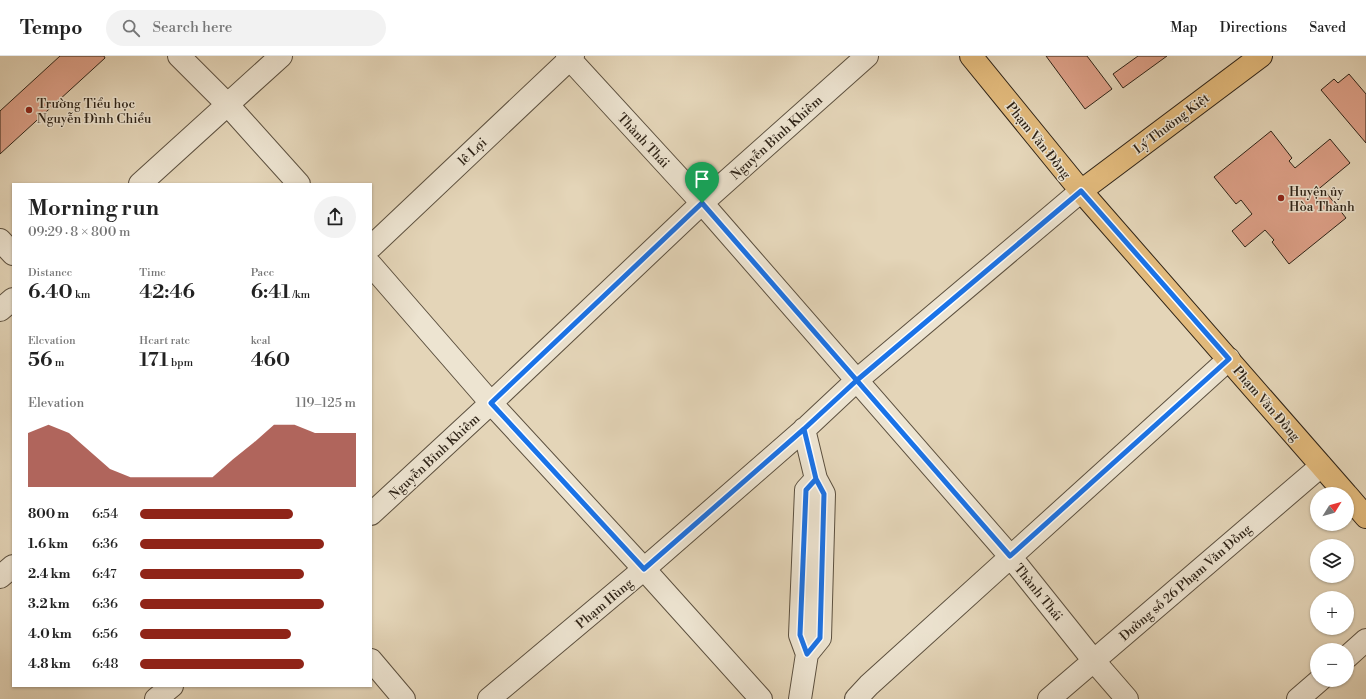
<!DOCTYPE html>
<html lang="en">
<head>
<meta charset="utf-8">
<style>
  :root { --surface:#fff; --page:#f2f2f2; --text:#222; --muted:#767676; --line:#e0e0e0; --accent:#8f2418 }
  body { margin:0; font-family:"Libre Bodoni",serif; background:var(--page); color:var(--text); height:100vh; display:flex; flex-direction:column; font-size:15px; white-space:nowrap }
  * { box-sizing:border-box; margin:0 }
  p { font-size:13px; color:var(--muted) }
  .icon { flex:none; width:22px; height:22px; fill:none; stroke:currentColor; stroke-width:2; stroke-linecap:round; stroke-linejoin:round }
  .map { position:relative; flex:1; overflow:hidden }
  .sheet { position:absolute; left:12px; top:127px; width:360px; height:504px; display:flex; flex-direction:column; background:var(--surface); border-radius:0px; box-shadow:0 1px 3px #0004 }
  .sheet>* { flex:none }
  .needle { width:26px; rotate:53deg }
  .controls { position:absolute; left:1310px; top:431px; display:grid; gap:8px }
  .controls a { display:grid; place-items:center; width:44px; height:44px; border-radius:50%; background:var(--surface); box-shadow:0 1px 3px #0004; font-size:20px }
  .pin { position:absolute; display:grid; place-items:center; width:34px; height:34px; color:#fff; margin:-41px -17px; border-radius:50% 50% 50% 0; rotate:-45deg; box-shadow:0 0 4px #0007 }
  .pin .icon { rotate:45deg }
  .round { display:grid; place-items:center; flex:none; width:42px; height:42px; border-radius:21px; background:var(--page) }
  .head { display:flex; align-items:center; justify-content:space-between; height:68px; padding:0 16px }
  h1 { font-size:22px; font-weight:600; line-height:30px }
  .metrics { display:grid; grid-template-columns:repeat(3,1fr); gap:6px; height:68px; padding:4px 16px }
  .metrics div { display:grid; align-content:center }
  .metrics b { font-size:20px; font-weight:600 }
  .metrics small { font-size:11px; font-weight:400 }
  .metrics p { font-size:11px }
  .chart { height:112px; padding:8px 16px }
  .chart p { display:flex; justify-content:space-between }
  .chart svg { width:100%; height:72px; margin-top:4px; fill:var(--accent); opacity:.7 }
  ul { padding:0 16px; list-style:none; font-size:13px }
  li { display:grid; grid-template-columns:64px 48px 1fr; align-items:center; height:30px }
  li i { height:10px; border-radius:5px; background:var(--accent) }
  header { display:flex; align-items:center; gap:24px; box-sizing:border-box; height:56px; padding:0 20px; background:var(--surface); border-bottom:1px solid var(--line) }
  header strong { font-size:19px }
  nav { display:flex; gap:22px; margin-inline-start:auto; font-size:14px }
  .search { width:280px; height:36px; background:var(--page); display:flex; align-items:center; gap:10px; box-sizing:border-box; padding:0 14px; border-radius:22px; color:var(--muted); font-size:15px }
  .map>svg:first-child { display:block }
  .building { fill:#dea189; stroke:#2e2317 }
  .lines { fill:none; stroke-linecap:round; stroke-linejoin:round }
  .minor-casing { stroke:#5c503f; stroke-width:24 }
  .major-casing { stroke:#2e2317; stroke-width:24 }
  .minor { stroke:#ede4d1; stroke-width:22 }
  .major { stroke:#e2ba7c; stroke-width:22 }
  .route-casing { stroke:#fff; stroke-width:8 }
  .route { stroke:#1a73e8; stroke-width:5 }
  .poi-dot { fill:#8f2418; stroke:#ede4d1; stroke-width:1.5 }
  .labels { text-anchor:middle; stroke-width:3; stroke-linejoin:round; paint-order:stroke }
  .poi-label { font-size:13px; fill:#2e2317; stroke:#ede4d1; text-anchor:start }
  .street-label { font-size:13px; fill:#2e2317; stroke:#ede4d1 }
</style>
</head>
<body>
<header>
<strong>Tempo</strong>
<div class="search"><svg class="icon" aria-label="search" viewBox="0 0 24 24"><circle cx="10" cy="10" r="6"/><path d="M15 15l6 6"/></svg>Search here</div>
<nav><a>Map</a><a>Directions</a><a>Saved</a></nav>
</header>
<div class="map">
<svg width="1366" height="643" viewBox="0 0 1366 643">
  <rect width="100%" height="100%" fill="#e4d5b8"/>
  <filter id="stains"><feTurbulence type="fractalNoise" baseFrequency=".005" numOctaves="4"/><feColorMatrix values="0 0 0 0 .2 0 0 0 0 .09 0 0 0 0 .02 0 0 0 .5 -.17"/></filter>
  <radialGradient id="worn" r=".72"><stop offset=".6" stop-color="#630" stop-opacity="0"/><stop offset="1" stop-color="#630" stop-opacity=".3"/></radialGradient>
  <path class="building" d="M60,0H104L105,2L0,98V55Z
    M1046,0H1087L1112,33L1085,53Z
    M1138,0H1167L1123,32L1113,18Z
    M1349,18L1366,38V87L1321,34L1334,23L1338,27Z
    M1271,75L1292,102L1289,105L1295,112L1330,83L1350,107L1315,136L1319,140L1325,135L1346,162L1289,208L1272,186L1274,184L1265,174L1245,191L1232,175L1252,158L1241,144L1236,148L1214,121Z"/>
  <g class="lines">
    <defs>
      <path id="minor" d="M179,0L227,48L299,128
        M567,0L702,147L1010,500L1094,605L1127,643
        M140,128L281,0
        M0,184L13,198
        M371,191L573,0
        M371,209L491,347L644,513L761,643
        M0,254L13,243
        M804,373L816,423L824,438L820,582L807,598
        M371,458L491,347L702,147L867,0
        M0,521L13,510
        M1347,601L1366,584
        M371,604L404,643
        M156,643L172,630
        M489,643L644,513L808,370L856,325L1081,135
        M800,643L807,598L800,579L806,434L816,423
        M856,643L869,629L1229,303
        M1049,643L1321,410
        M1298,643L1320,624"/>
      <path id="major" d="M971,0L1081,135L1346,438
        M1081,135L1261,0
        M1347,439L1366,461"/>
    </defs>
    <use href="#minor" class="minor-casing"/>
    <use href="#major" class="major-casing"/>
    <use href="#minor" class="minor"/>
    <use href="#major" class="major"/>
  </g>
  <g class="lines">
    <defs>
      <path id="route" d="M702,147L491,347L644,513L804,373L816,423L824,438L820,582L807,598L800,579L806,434L816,423L804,373L856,325L1081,135L1229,303L1010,500L702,147"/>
    </defs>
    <use href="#route" class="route-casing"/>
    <use href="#route" class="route"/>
  </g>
  <g class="poi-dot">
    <circle cx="29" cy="54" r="4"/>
    <circle cx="1281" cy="142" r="4"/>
  </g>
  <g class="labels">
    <g class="poi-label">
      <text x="37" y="52">Trường Tiểu học<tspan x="37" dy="15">Nguyễn Đình Chiểu</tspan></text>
      <text x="1289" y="140">Huyện ủy<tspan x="1289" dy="15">Hòa Thành</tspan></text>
    </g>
    <g class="street-label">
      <text transform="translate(1171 67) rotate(-37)" y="5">Lý Thường Kiệt</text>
      <text transform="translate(776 81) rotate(-42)" y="5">Nguyễn Bỉnh Khiêm</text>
      <text transform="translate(644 84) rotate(47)" y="5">Thành Thái</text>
      <text transform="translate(1039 84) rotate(51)" y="5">Phạm Văn Đồng</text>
      <text transform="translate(472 95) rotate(-43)" y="5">lê Lợi</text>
      <text transform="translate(1267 347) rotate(49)" y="5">Phạm Văn Đồng</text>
      <text transform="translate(434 400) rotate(-43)" y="5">Nguyễn Bỉnh Khiêm</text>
      <text transform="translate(1185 526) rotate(-41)" y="5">Đường số 26 Phạm Văn Đồng</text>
      <text transform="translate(1039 536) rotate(51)" y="5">Thành Thái</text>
      <text transform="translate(604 547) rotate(-40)" y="5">Phạm Hùng</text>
    </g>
  </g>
  <rect width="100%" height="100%" filter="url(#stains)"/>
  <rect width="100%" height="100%" fill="url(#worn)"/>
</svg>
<div class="controls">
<a><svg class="needle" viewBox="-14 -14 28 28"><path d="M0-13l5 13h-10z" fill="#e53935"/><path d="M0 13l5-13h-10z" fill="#767676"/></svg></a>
<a><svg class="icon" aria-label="layers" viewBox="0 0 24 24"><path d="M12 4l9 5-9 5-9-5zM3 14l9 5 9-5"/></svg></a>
<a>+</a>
<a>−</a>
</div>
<div class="pin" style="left:702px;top:147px;background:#1e9e55"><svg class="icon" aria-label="arrive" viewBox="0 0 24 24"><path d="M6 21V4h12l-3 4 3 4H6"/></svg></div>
<section class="sheet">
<div class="head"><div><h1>Morning run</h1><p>09:29 · 8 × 800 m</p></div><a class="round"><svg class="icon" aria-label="share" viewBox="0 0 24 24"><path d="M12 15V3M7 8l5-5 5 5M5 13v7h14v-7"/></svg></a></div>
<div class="metrics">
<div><p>Distance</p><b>6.40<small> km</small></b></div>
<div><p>Time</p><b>42:46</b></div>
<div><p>Pace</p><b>6:41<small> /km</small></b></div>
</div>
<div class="metrics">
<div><p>Elevation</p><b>56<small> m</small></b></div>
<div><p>Heart rate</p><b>171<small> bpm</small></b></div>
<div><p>kcal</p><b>460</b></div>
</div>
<div class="chart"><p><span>Elevation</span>119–125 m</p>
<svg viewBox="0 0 160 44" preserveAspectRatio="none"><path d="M0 44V11L10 6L20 11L30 22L40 33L50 38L60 38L70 38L80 38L90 38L100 27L110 17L120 6L130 6L140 11L150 11L160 11V44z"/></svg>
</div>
<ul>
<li><b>800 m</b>6:54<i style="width:71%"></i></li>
<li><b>1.6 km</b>6:36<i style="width:85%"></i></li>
<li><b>2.4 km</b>6:47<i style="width:76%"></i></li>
<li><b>3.2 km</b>6:36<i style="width:85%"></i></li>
<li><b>4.0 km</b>6:56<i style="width:70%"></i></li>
<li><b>4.8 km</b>6:48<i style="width:76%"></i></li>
</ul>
</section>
</div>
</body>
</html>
